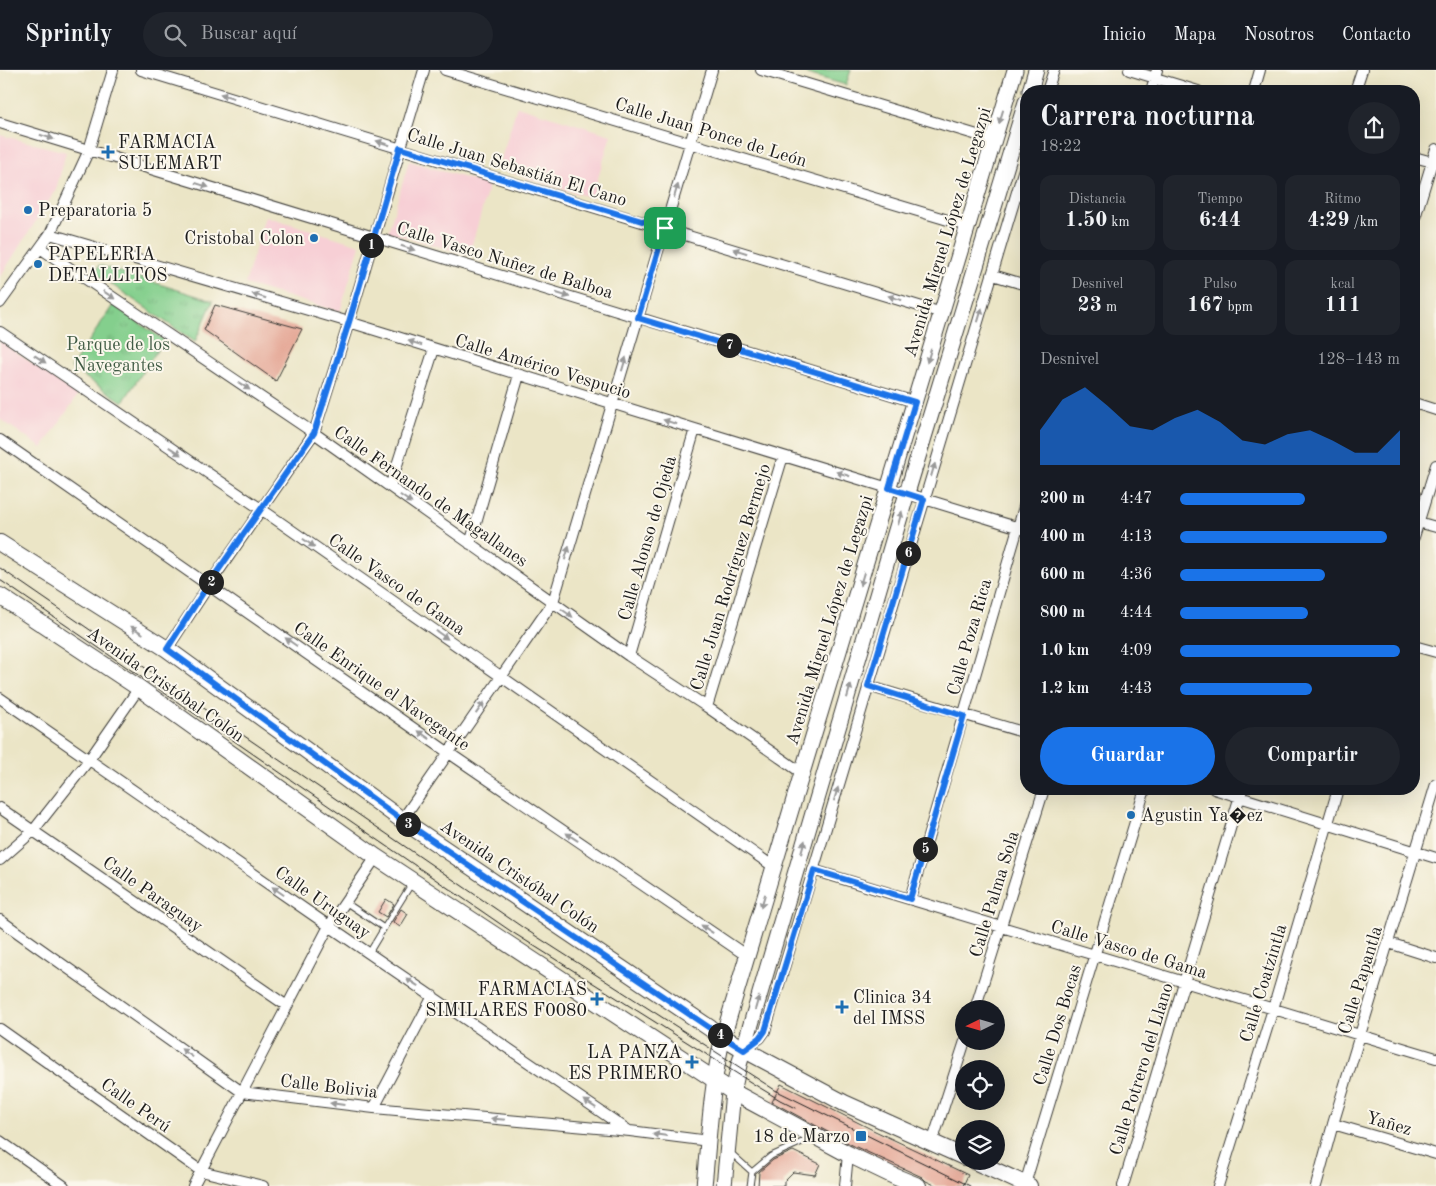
<!DOCTYPE html>
<html lang="es">
<head>
<meta charset="utf-8">
<style>
  :root { --surface:#171b24; --page:#20242c; --text:#f1f3f6; --muted:#9ea1a6; --line:#363941; --accent:#1a73e8 }
  body { margin:0; font-family:"Old Standard TT",serif; background:var(--page); color:var(--text); height:100vh; display:flex; flex-direction:column; font-size:19px; white-space:nowrap }
  * { box-sizing:border-box; margin:0 }
  p { font-size:16px; color:var(--muted) }
  .icon { flex:none; width:28px; height:28px; fill:none; stroke:currentColor; stroke-width:2; stroke-linecap:round; stroke-linejoin:round }
  .map { position:relative; flex:1; overflow:hidden }
  .side { position:absolute; left:1020px; top:15px; width:400px; height:710px; display:flex; flex-direction:column; background:var(--surface); border-radius:20px; box-shadow:0 5px 20px #0002 }
  .side>* { flex:none }
  .needle { width:32px; rotate:265deg }
  .controls { position:absolute; left:955px; top:930px; display:grid; gap:10px }
  .controls a { display:grid; place-items:center; width:50px; height:50px; border-radius:50%; background:var(--surface); box-shadow:0 5px 20px #0002; font-size:25px }
  .pin { position:absolute; display:grid; place-items:center; width:42px; height:42px; color:#fff; margin:-21px; border-radius:10px; box-shadow:0 2px 8px #0006 }
  .km { position:absolute; width:25px; height:25px; margin:-12px; border-radius:50%; background:#222; color:#fff; font-size:14px; line-height:25px; text-align:center }
  .round { display:grid; place-items:center; flex:none; width:52px; height:52px; border-radius:26px; background:var(--page) }
  .head { display:flex; align-items:center; justify-content:space-between; height:85px; padding:0 20px }
  h1 { font-size:28px; font-weight:800; line-height:38px }
  .metrics { display:grid; grid-template-columns:repeat(3,1fr); gap:8px; height:85px; padding:5px 20px }
  .metrics div { display:grid; align-content:center; border-radius:12px; background:var(--page); text-align:center }
  .metrics b { font-size:21px; font-weight:800 }
  .metrics small { font-size:14px; font-weight:400 }
  .metrics p { font-size:14px }
  .chart { height:140px; padding:10px 20px }
  .chart p { display:flex; justify-content:space-between }
  .chart svg { width:100%; height:90px; margin-top:5px; fill:var(--accent); opacity:.7 }
  .primary-button { display:flex; gap:10px; margin-top:auto; padding:10px 20px }
  .primary-button a { flex:1; height:58px; border-radius:30px; background:var(--accent); color:#fff; font-size:20px; font-weight:800; line-height:58px; text-align:center }
  .primary-button a+a { background:var(--page); color:var(--text) }
  ul { padding:0 20px; list-style:none; font-size:16px }
  li { display:grid; grid-template-columns:80px 60px 1fr; align-items:center; height:38px }
  li i { height:12px; border-radius:6px; background:var(--accent) }
  header { display:flex; align-items:center; gap:30px; box-sizing:border-box; height:70px; padding:0 25px; background:var(--surface); border-bottom:1px solid var(--line) }
  header strong { font-size:24px }
  nav { display:flex; gap:28px; margin-inline-start:auto; font-size:18px }
  .search { width:350px; height:45px; background:var(--page); display:flex; align-items:center; gap:12px; box-sizing:border-box; padding:0 18px; border-radius:28px; color:var(--muted); font-size:19px }
  .map>svg:first-child { display:block }
  .built { fill:#f7cfd5 }
  .grass { fill:url(#grass-tufts); stroke:#507654 }
  .pitch { fill:#84cf8d; stroke:#507654 }
  .building { fill:#e4a493 }
  .lines { fill:none; stroke-linecap:round; stroke-linejoin:round }
  .lane-casing { stroke:#3b3a36; stroke-width:7 }
  .street-casing { stroke:#3b3a36; stroke-width:12 }
  .secondary-casing { stroke:#3b3a36; stroke-width:17 }
  .primary-casing { stroke:#3b3a36; stroke-width:18 }
  .lane { stroke:#fff; stroke-width:5 }
  .street { stroke:#fff; stroke-width:10 }
  .secondary { stroke:#fff; stroke-width:15 }
  .primary { stroke:#fff; stroke-width:16 }
  .tram { stroke:#1c1c1c; stroke-width:1 }
  .oneway { fill:#999 }
  .route-casing { stroke:#fff; stroke-width:10 }
  .route { stroke:#1a73e8; stroke-width:6 }
  .poi-dot { fill:#1f6fb2; stroke:#fbf7ec; stroke-width:2 }
  .labels { text-anchor:middle; stroke-width:4; stroke-linejoin:round; paint-order:stroke }
  .street-label { font-size:18px; fill:#1c1c1c; stroke:#fbf7ec }
  .poi-label { font-size:18px; fill:#1c1c1c; stroke:#fbf7ec; text-anchor:start }
  .park-label { font-size:18px; fill:#405b44; stroke:#fbf7ec }
</style>
</head>
<body>
<header>
<strong>Sprintly</strong>
<div class="search"><svg class="icon" aria-label="search" viewBox="0 0 24 24"><circle cx="10" cy="10" r="6"/><path d="M15 15l6 6"/></svg>Buscar aquí</div>
<nav><a>Inicio</a><a>Mapa</a><a>Nosotros</a><a>Contacto</a></nav>
</header>
<div class="map">
<svg width="1436" height="1116" viewBox="0 0 1436 1116">
  <defs>
    <pattern id="grass-tufts" width="24" height="20" patternUnits="userSpaceOnUse" patternTransform="scale(1.25)"><rect width="24" height="20" fill="#84cf8d"/><path d="M3 7l-1-3M5 7V3M7 7l1-3M15 17l-1-3M17 17v-4M19 17l1-3" fill="none" stroke="#71b179"/></pattern>
  </defs>
  <rect width="100%" height="100%" fill="#fbf7ec"/>
  <filter id="ink" filterUnits="userSpaceOnUse"><feTurbulence type="fractalNoise" baseFrequency=".02" numOctaves="2"/><feDisplacementMap in="SourceGraphic" scale="10" xChannelSelector="R" yChannelSelector="G"/><feConvolveMatrix kernelMatrix="1 2 1 2 8 2 1 2 1" color-interpolation-filters="sRGB"/></filter>
  <filter id="wash" filterUnits="userSpaceOnUse"><feTurbulence type="fractalNoise" baseFrequency=".0096" numOctaves="4" result="noise"/><feDisplacementMap in="SourceGraphic" scale="20" xChannelSelector="R" yChannelSelector="G"/><feGaussianBlur stdDeviation="1.12" result="paint"/><feColorMatrix in="noise" values="0 0 0 0 0 0 0 0 0 0 0 0 0 0 0 0 0 1.4 0 .05"/><feComposite in="paint" operator="in"/></filter>
  <g filter="url(#wash)">
    <rect width="100%" height="100%" fill="#ebe5c6"/>
    <path class="built" d="M517,36L611,65L592,128L498,99Z
      M0,65L66,82L56,120L0,207Z
      M409,91L489,115L469,185L388,162Z
      M265,146L360,175L340,242L245,214Z
      M0,271L78,325L42,378L0,349Z"/>
    <path class="grass" d="M99,195L213,231L195,272L95,203Z
      M113,235L164,270L123,332L71,298Z"/>
    <path class="pitch" d="M793,0H851L846,15Z"/>
    <g id="blocks">
      <path class="building" d="M215,235L302,259L276,311L204,260Z
        M386,829L394,834L386,847L378,842Z
        M401,839L408,844L400,857L393,852Z
        M781,1014L873,1060L968,1105L963,1116H937L926,1111L922,1107L854,1076L772,1032Z
        M793,1081L820,1094L815,1105L793,1102L784,1111V1116H758L759,1102L773,1090Z"/>
    </g>
  </g>
  <g filter="url(#ink)">
    <use href="#blocks" fill-opacity="0" stroke="#3b3a36" stroke-width="1"/>
    <g class="lines">
      <defs>
        <path id="lane" d="M345,832L384,858L412,813
          M369,883L384,858
          M731,1083L752,1102L750,1116
          M752,1102L771,1086L811,1068"/>
        <path id="street" d="M141,0L942,243
          M445,0L968,156
          M761,0L994,70
          M1129,0L1198,21
          M1047,21L1054,0
          M1151,21L1157,0
          M1254,21L1260,0
          M1355,21L1362,0
          M0,53L915,332
          M1414,87L1436,93
          M1414,151L1436,79
          M50,164L349,252L695,359L1026,460
          M40,178L314,363L629,586L707,637L802,703
          M993,205L1026,215
          M0,233L50,164L89,80L113,0
          M0,262L261,439L774,797
          M1414,333L1436,340
          M0,370L449,683L747,886
          M390,417L434,279
          M1418,452L1436,457
          M1414,467L1436,395
          M470,474L519,305
          M1414,576L1436,582
          M167,579L209,515L314,363L349,252L424,0
          M629,586L695,359
          M868,616L1026,663
          M0,628L329,856L629,1061
          M707,637L783,386
          M1214,719L1436,788
          M0,738L287,936
          M402,750L553,532L712,0
          M0,790L33,761L89,690L139,618
          M813,800L1436,988
          M910,829L1026,430
          M0,850L242,1022L374,1038L630,1061L709,1071
          M1389,873L1436,888
          M975,939L1044,719
          M0,959L201,1101L263,1116
          M743,979L760,968L765,961L1026,92
          M374,1038L433,926
          M1333,1054L1436,1084
          M0,1071L64,1116
          M932,1073L965,971
          M1025,1114L1145,719
          M193,1116L329,856L376,787
          M845,1116L848,1084
          M1123,1116L1242,719
          M1218,1116L1273,939L1338,719
          M1316,1116L1333,1054L1436,714"/>
        <path id="secondary" d="M1030,21L1036,0
          M704,1116C709,1066 711,1015 723,967L802,703L1015,0
          M724,1116L733,1022L739,995L907,423L1026,32"/>
        <path id="primary" d="M0,473L167,579L402,750L723,967L743,979L844,1033L964,1087
          M0,526L139,618L376,787L733,1022L848,1084L896,1107L918,1116
          M974,1091L1029,1116"/>
      </defs>
      <use href="#lane" class="lane-casing"/>
      <use href="#street" class="street-casing"/>
      <use href="#secondary" class="secondary-casing"/>
      <use href="#primary" class="primary-casing"/>
      <use href="#lane" class="lane"/>
      <use href="#street" class="street"/>
      <use href="#secondary" class="secondary"/>
      <use href="#primary" class="primary"/>
      <path class="tram" d="M0,498L525,859L775,1020L970,1116
        M0,510L512,862L752,1013L780,1030L796,1038"/>
    </g>
    <defs><path id="oneway-solid" d="M-6-.8H1V-3.2L6.5 0L1 3.2V.8H-6Z" transform="scale(1.25)"/></defs>
    <g class="oneway">
      <use href="#oneway-solid" transform="translate(227 26) rotate(-163)"/>
      <use href="#oneway-solid" transform="translate(1001 47) rotate(107)"/>
      <use href="#oneway-solid" transform="translate(47 67) rotate(17)"/>
      <use href="#oneway-solid" transform="translate(383 73) rotate(-163)"/>
      <use href="#oneway-solid" transform="translate(202 115) rotate(17)"/>
      <use href="#oneway-solid" transform="translate(676 121) rotate(-73)"/>
      <use href="#oneway-solid" transform="translate(408 178) rotate(17)"/>
      <use href="#oneway-solid" transform="translate(740 181) rotate(-163)"/>
      <use href="#oneway-solid" transform="translate(109 225) rotate(34)"/>
      <use href="#oneway-solid" transform="translate(563 225) rotate(17)"/>
      <use href="#oneway-solid" transform="translate(259 226) rotate(-163)"/>
      <use href="#oneway-solid" transform="translate(895 228) rotate(-163)"/>
      <use href="#oneway-solid" transform="translate(980 245) rotate(-73)"/>
      <use href="#oneway-solid" transform="translate(415 273) rotate(-163)"/>
      <use href="#oneway-solid" transform="translate(929 286) rotate(107)"/>
      <use href="#oneway-solid" transform="translate(40 289) rotate(34)"/>
      <use href="#oneway-solid" transform="translate(624 294) rotate(-73)"/>
      <use href="#oneway-solid" transform="translate(244 316) rotate(34)"/>
      <use href="#oneway-solid" transform="translate(670 352) rotate(-163)"/>
      <use href="#oneway-solid" transform="translate(175 381) rotate(34)"/>
      <use href="#oneway-solid" transform="translate(933 400) rotate(-73)"/>
      <use href="#oneway-solid" transform="translate(843 404) rotate(-163)"/>
      <use href="#oneway-solid" transform="translate(406 429) rotate(35)"/>
      <use href="#oneway-solid" transform="translate(900 448) rotate(-74)"/>
      <use href="#oneway-solid" transform="translate(309 473) rotate(35)"/>
      <use href="#oneway-solid" transform="translate(567 483) rotate(-73)"/>
      <use href="#oneway-solid" transform="translate(862 509) rotate(107)"/>
      <use href="#oneway-solid" transform="translate(567 543) rotate(35)"/>
      <use href="#oneway-solid" transform="translate(137 560) rotate(-148)"/>
      <use href="#oneway-solid" transform="translate(442 565) rotate(35)"/>
      <use href="#oneway-solid" transform="translate(291 572) rotate(-145)"/>
      <use href="#oneway-solid" transform="translate(849 621) rotate(-74)"/>
      <use href="#oneway-solid" transform="translate(480 638) rotate(-55)"/>
      <use href="#oneway-solid" transform="translate(424 665) rotate(-145)"/>
      <use href="#oneway-solid" transform="translate(836 724) rotate(-73)"/>
      <use href="#oneway-solid" transform="translate(572 767) rotate(-146)"/>
      <use href="#oneway-solid" transform="translate(803 777) rotate(-74)"/>
      <use href="#oneway-solid" transform="translate(278 821) rotate(-145)"/>
      <use href="#oneway-solid" transform="translate(763 831) rotate(107)"/>
      <use href="#oneway-solid" transform="translate(707 859) rotate(-146)"/>
      <use href="#oneway-solid" transform="translate(412 912) rotate(-146)"/>
      <use href="#oneway-solid" transform="translate(757 933) rotate(-74)"/>
      <use href="#oneway-solid" transform="translate(187 983) rotate(-145)"/>
      <use href="#oneway-solid" transform="translate(337 1034) rotate(-173)"/>
      <use href="#oneway-solid" transform="translate(590 1034) rotate(-146)"/>
      <use href="#oneway-solid" transform="translate(498 1049) rotate(-175)"/>
      <use href="#oneway-solid" transform="translate(660 1065) rotate(-173)"/>
    </g>
  </g>
  <g class="lines" filter="url(#ink)">
    <defs>
      <path id="route" d="M400,78L665,158L638,248L915,332L889,418L924,429L868,616L964,646L910,829L814,800L765,961L760,968L744,980L723,967L402,750L167,579L208,515L314,363L349,252Z"/>
    </defs>
    <use href="#route" class="route-casing"/>
    <use href="#route" class="route"/>
  </g>
  <g class="poi-dot">
    <path d="M105.5 74.5h5v5h5v5h-5v5h-5v-5h-5v-5h5z"/>
    <circle cx="28" cy="140" r="5"/>
    <circle cx="314" cy="168" r="5"/>
    <circle cx="38" cy="194" r="5"/>
    <circle cx="1131" cy="745" r="5"/>
    <path d="M594.5 921.5h5v5h5v5h-5v5h-5v-5h-5v-5h5z"/>
    <path d="M839.5 929.5h5v5h5v5h-5v5h-5v-5h-5v-5h5z"/>
    <path d="M689.5 984.5h5v5h5v5h-5v5h-5v-5h-5v-5h5z"/>
    <rect x="855" y="1060" width="12" height="12" rx="2.5"/>
  </g>
  <g class="labels">
    <g class="street-label">
      <text transform="translate(711 62) rotate(17)" y="6">Calle Juan Ponce de León</text>
      <text transform="translate(517 97) rotate(17)" y="6">Calle Juan Sebastián El Cano</text>
      <text transform="translate(947 162) rotate(-73)" y="6">Avenida Miguel López de Legazpi</text>
      <text transform="translate(505 190) rotate(17)" y="6">Calle Vasco Nuñez de Balboa</text>
      <text transform="translate(543 296) rotate(17)" y="6">Calle Américo Vespucio</text>
      <text transform="translate(431 426) rotate(35)" y="6">Calle Fernando de Magallanes</text>
      <text transform="translate(647 468) rotate(-74)" y="6">Calle Alonso de Ojeda</text>
      <text transform="translate(730 507) rotate(-73)" y="6">Calle Juan Rodríguez Bermejo</text>
      <text transform="translate(397 514) rotate(35)" y="6">Calle Vasco de Gama</text>
      <text transform="translate(829 550) rotate(-73)" y="6">Avenida Miguel López de Legazpi</text>
      <text transform="translate(969 567) rotate(-74)" y="6">Calle Poza Rica</text>
      <text transform="translate(166 614) rotate(35)" y="6">Avenida Cristóbal Colón</text>
      <text transform="translate(382 616) rotate(35)" y="6">Calle Enrique el Navegante</text>
      <text transform="translate(520 806) rotate(34)" y="6">Avenida Cristóbal Colón</text>
      <text transform="translate(153 824) rotate(35)" y="6">Calle Paraguay</text>
      <text transform="translate(994 824) rotate(-73)" y="6">Calle Palma Sola</text>
      <text transform="translate(323 832) rotate(35)" y="6">Calle Uruguay</text>
      <text transform="translate(1129 879) rotate(17)" y="6">Calle Vasco de Gama</text>
      <text transform="translate(1360 910) rotate(-73)" y="6">Calle Papantla</text>
      <text transform="translate(1263 913) rotate(-73)" y="6">Calle Coatzintla</text>
      <text transform="translate(1057 955) rotate(-73)" y="6">Calle Dos Bocas</text>
      <text transform="translate(1141 999) rotate(-73)" y="6">Calle Potrero del Llano</text>
      <text transform="translate(329 1016) rotate(7)" y="6">Calle Bolivia</text>
      <text transform="translate(136 1035) rotate(35)" y="6">Calle Perú</text>
      <text transform="translate(1389 1053) rotate(16)" y="6">Yañez</text>
    </g>
    <g class="poi-label">
      <text x="118" y="78">FARMACIA<tspan x="118" dy="21">SULEMART</tspan></text>
      <text x="38" y="146">Preparatoria 5</text>
      <text x="304" y="174" text-anchor="end">Cristobal Colon</text>
      <text x="48" y="190">PAPELERIA<tspan x="48" dy="21">DETALLITOS</tspan></text>
      <text x="1141" y="751">Agustin Ya�ez</text>
      <text x="587" y="925" text-anchor="end">FARMACIAS<tspan x="587" dy="21">SIMILARES F0080</tspan></text>
      <text x="853" y="933">Clinica 34<tspan x="853" dy="21">del IMSS</tspan></text>
      <text x="682" y="988" text-anchor="end">LA PANZA<tspan x="682" dy="21">ES PRIMERO</tspan></text>
      <text x="850" y="1072" text-anchor="end">18 de Marzo</text>
    </g>
    <g class="park-label">
      <text x="118" y="280">Parque de los<tspan x="118" dy="21">Navegantes</tspan></text>
    </g>
  </g>
</svg>
<div class="controls">
<a><svg class="needle" viewBox="-14 -14 28 28"><path d="M0-13l5 13h-10z" fill="#e53935"/><path d="M0 13l5-13h-10z" fill="#9ea1a6"/></svg></a>
<a><svg class="icon" aria-label="locate" viewBox="0 0 24 24"><circle cx="12" cy="12" r="6"/><path d="M12 2v4M12 18v4M2 12h4M18 12h4"/></svg></a>
<a><svg class="icon" aria-label="layers" viewBox="0 0 24 24"><path d="M12 4l9 5-9 5-9-5zM3 14l9 5 9-5"/></svg></a>
</div>
<div class="pin" style="left:665px;top:158px;background:#1e9e55"><svg class="icon" aria-label="arrive" viewBox="0 0 24 24"><path d="M6 21V4h12l-3 4 3 4H6"/></svg></div>
<b class="km" style="left:371px;top:175px">1</b>
<b class="km" style="left:211px;top:512px">2</b>
<b class="km" style="left:408px;top:754px">3</b>
<b class="km" style="left:720px;top:965px">4</b>
<b class="km" style="left:925px;top:779px">5</b>
<b class="km" style="left:908px;top:483px">6</b>
<b class="km" style="left:729px;top:275px">7</b>
<section class="side">
<div class="head"><div><h1>Carrera nocturna</h1><p>18:22</p></div><a class="round"><svg class="icon" aria-label="share" viewBox="0 0 24 24"><path d="M12 15V3M7 8l5-5 5 5M5 13v7h14v-7"/></svg></a></div>
<div class="metrics">
<div><p>Distancia</p><b>1.50<small> km</small></b></div>
<div><p>Tiempo</p><b>6:44</b></div>
<div><p>Ritmo</p><b>4:29<small> /km</small></b></div>
</div>
<div class="metrics">
<div><p>Desnivel</p><b>23<small> m</small></b></div>
<div><p>Pulso</p><b>167<small> bpm</small></b></div>
<div><p>kcal</p><b>111</b></div>
</div>
<div class="chart"><p><span>Desnivel</span>128–143 m</p>
<svg viewBox="0 0 160 44" preserveAspectRatio="none"><path d="M0 44V27L10 12L20 6L30 15L40 25L50 27L60 21L70 17L80 23L90 32L100 34L110 29L120 27L130 32L140 38L150 38L160 27V44z"/></svg>
</div>
<ul>
<li><b>200 m</b>4:47<i style="width:57%"></i></li>
<li><b>400 m</b>4:13<i style="width:94%"></i></li>
<li><b>600 m</b>4:36<i style="width:66%"></i></li>
<li><b>800 m</b>4:44<i style="width:58%"></i></li>
<li><b>1.0 km</b>4:09<i style="width:100%"></i></li>
<li><b>1.2 km</b>4:43<i style="width:60%"></i></li>
</ul>
<div class="primary-button"><a>Guardar</a><a>Compartir</a></div>
</section>
</div>
</body>
</html>
